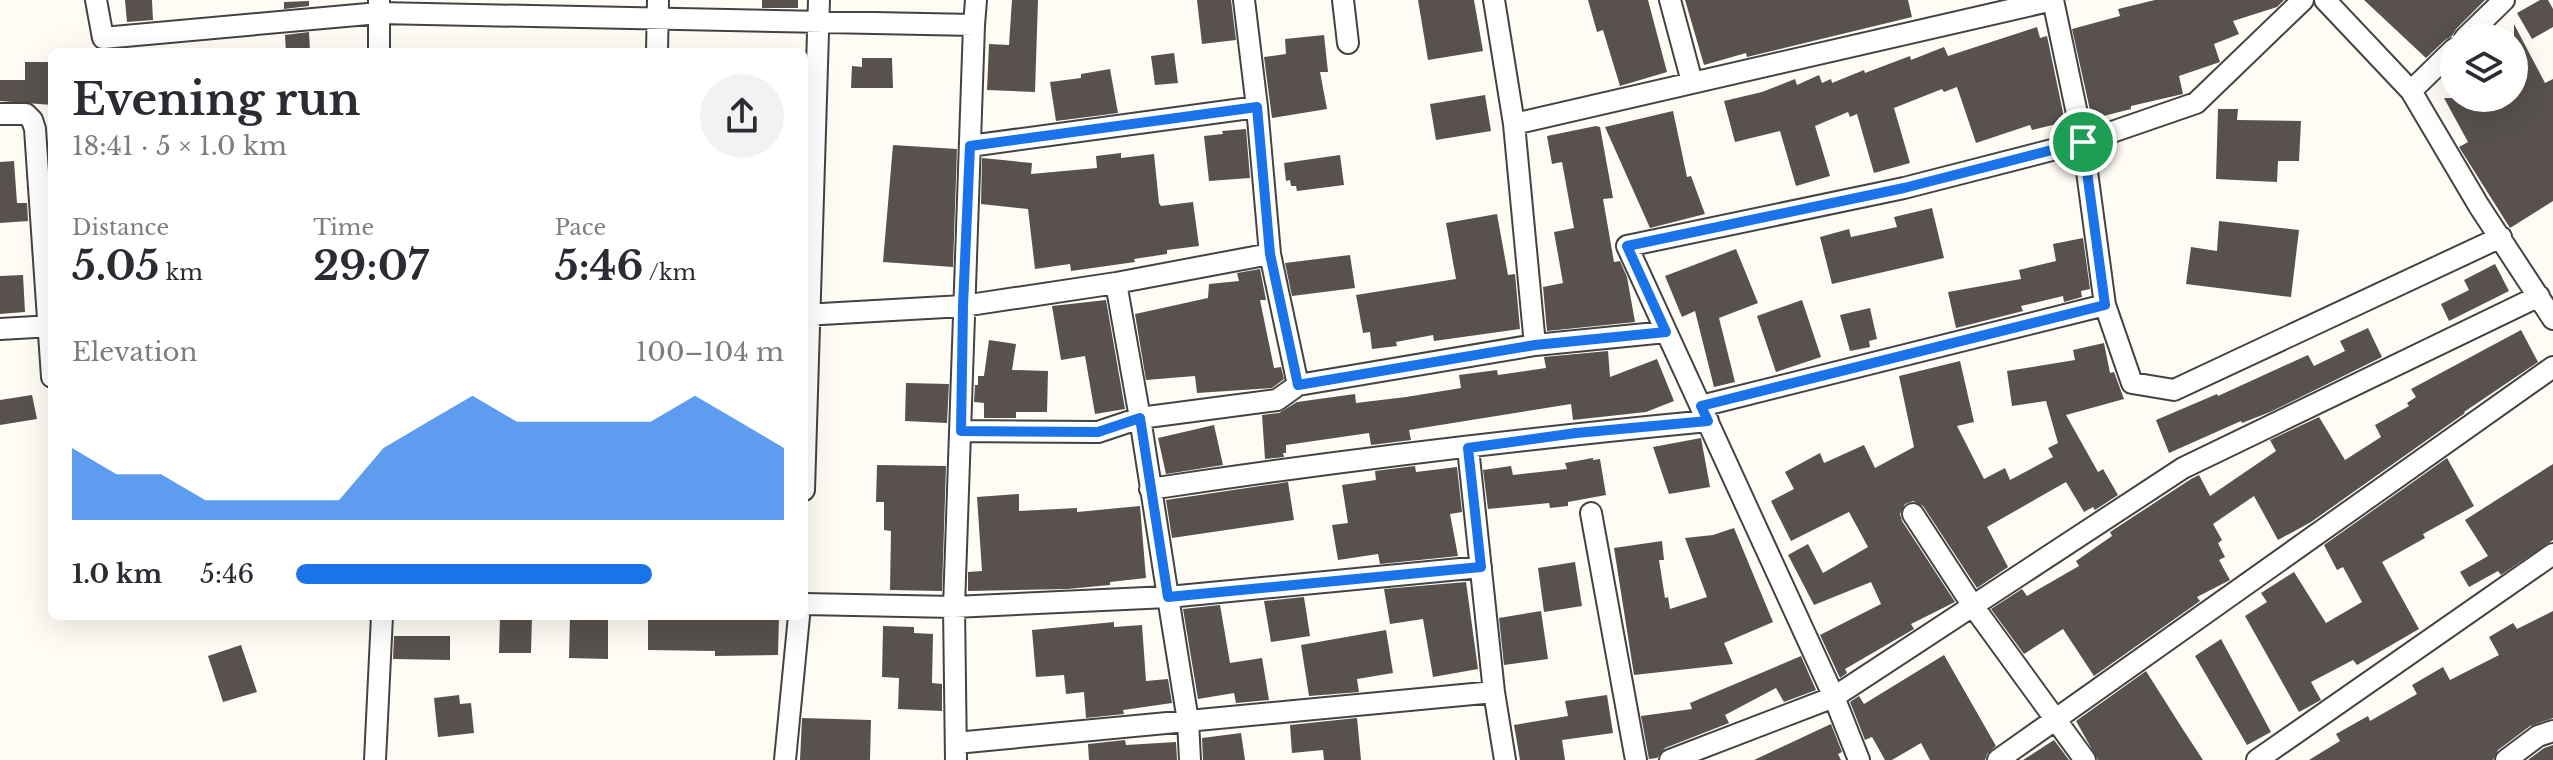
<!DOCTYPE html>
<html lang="en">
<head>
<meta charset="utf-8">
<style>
  :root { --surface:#fff; --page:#f2f2f3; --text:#2b2b33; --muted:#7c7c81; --accent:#1a73e8 }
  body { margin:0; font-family:"Libre Baskerville",serif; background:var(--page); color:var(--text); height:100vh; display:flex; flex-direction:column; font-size:30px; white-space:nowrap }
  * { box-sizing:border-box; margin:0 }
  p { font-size:26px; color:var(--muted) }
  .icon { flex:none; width:44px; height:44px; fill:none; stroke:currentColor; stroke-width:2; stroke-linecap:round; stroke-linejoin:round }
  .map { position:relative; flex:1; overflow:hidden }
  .sheet { position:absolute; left:48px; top:48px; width:760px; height:572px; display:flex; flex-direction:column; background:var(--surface); border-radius:12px; box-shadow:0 8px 32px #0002 }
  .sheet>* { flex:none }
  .buttons { position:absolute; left:2440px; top:24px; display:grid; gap:16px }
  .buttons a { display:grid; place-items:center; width:88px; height:88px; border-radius:50%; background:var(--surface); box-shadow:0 8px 32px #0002; font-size:40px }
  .pin { position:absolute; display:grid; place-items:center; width:68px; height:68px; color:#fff; margin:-34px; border:4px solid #fff; border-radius:50%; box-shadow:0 2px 8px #0007 }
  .round { display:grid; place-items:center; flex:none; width:84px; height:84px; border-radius:42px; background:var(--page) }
  .summary { display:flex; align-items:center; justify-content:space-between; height:136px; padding:0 24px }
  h1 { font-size:44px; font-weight:700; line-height:60px }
  .metrics { display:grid; grid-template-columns:repeat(3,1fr); gap:12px; height:136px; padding:8px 24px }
  .metrics div { display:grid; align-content:center }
  .metrics b { font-size:40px; font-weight:700 }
  .metrics small { font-size:22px; font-weight:400 }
  .metrics p { font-size:22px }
  .chart { height:224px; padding:16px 24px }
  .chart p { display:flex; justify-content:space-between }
  .chart svg { width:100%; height:144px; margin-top:8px; fill:var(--accent); opacity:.7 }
  ul { padding:0 24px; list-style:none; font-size:26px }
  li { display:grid; grid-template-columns:128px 96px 1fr; align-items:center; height:60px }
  li i { height:20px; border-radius:10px; background:var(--accent) }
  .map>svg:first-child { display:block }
  .building { fill:#58514d }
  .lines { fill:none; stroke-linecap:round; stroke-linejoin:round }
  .minor-casing { stroke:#434343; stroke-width:24 }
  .minor { stroke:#fff; stroke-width:20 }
  .route-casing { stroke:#fff; stroke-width:16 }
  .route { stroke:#1a73e8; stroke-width:10 }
</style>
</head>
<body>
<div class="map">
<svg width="2553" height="760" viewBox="0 0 2553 760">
  <rect width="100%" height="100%" fill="#fefcf4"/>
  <path class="building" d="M125,0H152L153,20L127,22Z
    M762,0H798V8H762Z
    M1012,0H1038L1035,92L987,90L989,44L1009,45Z
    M1197,0H1231L1236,40L1202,44Z
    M1418,0H1474L1483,51L1428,60Z
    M1588,0H1648L1667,72L1620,86L1603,30L1597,32Z
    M1685,0H1908L1912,17L1747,57L1746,53L1704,65Z
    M2155,0H2284L2277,7L2233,21L2239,34L2214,44L2220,62L2179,76L2183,94L2131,106V109L2092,119L2072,29L2120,16L2118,9Z
    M2364,0H2485L2456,29L2452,36L2445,40L2426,58Z
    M2540,0H2548L2553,9V27L2532,39L2517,13Z
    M309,1V6L284,9V2Z
    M2514,24L2545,83L2553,79V201L2510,228L2459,147L2468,142L2444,98H2514Z
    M2037,27L2040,38L2047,36L2065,122L2032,130L2030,125L1976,143L1957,87L1944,92L1942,89L1894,108L1910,163L1874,173L1857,114L1850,117L1848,112L1815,126L1830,176L1796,186L1780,131L1735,142L1724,101L1762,92L1795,79L1797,85L1819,75L1822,83L1831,79L1832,83L1864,70L1865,73L1910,56L1911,60L1944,47L1948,56Z
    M309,32L310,52H286L285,35Z
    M1324,35L1328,72H1320L1327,109L1272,118L1264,57L1286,54L1285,39Z
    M1174,53L1178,83L1155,85L1151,56Z
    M862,58H892L893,88H851L852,66L862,67Z
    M25,62H52V105L0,101V80H25Z
    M1110,69L1118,113L1056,121L1050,82L1081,78V74Z
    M1485,95L1491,131L1436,140L1430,104Z
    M2218,109H2238L2237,120L2301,121L2299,161H2278L2277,182L2216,179Z
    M1673,111L1687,177L1691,176L1705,214L1650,228L1605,127Z
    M1596,126L1600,127L1613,198L1603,199L1614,262L1620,261L1627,277L1635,322L1547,331L1543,287L1563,283L1554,232L1574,228L1562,162L1552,164L1547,136Z
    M1246,129L1250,178L1209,181L1204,136L1223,134L1222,131Z
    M893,145L957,149L953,267L883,262Z
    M1121,153V158L1154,154L1159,203L1161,206L1193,202L1199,246L1167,250V254L1134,259L1135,262L1071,271L1070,264L1035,269L1028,209L981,204L982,158L1032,163L1031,174L1097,168L1096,156Z
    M1340,155L1344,185L1297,191L1296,186H1291L1290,180L1286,181L1284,163Z
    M14,161L17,203H27L28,221L0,223V162Z
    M1932,208L1944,258L1832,284L1820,237L1849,229L1851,237L1897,227L1894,217Z
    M1497,214L1508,275L1515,274L1520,329L1434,341L1433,335L1396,342L1397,346L1372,349L1370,332L1363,333L1356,295L1456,279L1446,223Z
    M2219,221L2299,230L2291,297L2186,284L2191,247L2217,251Z
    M2083,238L2090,289L2081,291L2082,297L2064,302L2063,296L2021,306L2023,311L1956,328L1948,292L2021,279L2019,270L2056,261L2053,244Z
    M1736,249L1758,303L1719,318L1735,382L1714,387L1695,311L1682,317L1665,276Z
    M1350,255L1355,288L1292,296L1285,263Z
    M2495,264L2509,291L2449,321L2441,304L2469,290L2464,280Z
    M1260,269L1266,300H1260L1274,368L1281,367L1284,379L1272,388L1197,393L1195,376L1146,380L1135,314L1208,298L1209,284L1239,281L1237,273Z
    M23,275L25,312L0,314V276Z
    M1106,300L1125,409L1095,414L1085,356L1061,360L1052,306Z
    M1802,300L1821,357L1776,372L1757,316Z
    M1870,308L1877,339L1869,341L1870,347L1850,351L1840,315Z
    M2368,328L2382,357L2270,412L2242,423L2241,421L2169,453L2156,420L2217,394L2218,396L2308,355L2314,366L2345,351L2340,341Z
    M2521,330L2538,362L2464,412L2465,413L2311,522L2278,540L2254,496L2213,524L2222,540L2218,543L2225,557L2219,560L2230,580L2197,597L2200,601L2094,676L2063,629L2024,654L1991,609L2022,589L2027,596L2079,566L2076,561L2112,536L2110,532L2191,479L2199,475L2210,496L2276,451L2270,440L2319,417L2345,460L2381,437L2375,425L2409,406L2407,403L2416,397L2411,389Z
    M989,340L1016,344L1012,370L1048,371L1047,412H1016V418H984V403L974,402L975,385H978V376H984Z
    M2104,343L2110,373L2114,372L2124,399L2066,415L2098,472L2103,469L2118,495L2095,510L2093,507L2084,512L2066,482L1987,527L2008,567L1977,588L1923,506L1913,501L1905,504L1900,514L1902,521L1955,602L1911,624L1914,629L1845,669L1847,673L1840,678L1820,635L1881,604L1871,582L1814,605L1788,555L1808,544L1823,573L1868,547L1849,512L1791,541L1771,501L1794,489L1785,472L1820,453L1824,463L1864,445L1875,468L1914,447L1899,376L1960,361L1974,422L1957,426L1984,479L2005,468L2010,480L2053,457L2048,448L2058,443L2046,401L2012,406L2007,371L2075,360L2073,350Z
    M1608,351L1610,377L1657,359L1674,401L1646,412L1573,420L1571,404L1409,430L1411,440L1371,445L1369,433L1286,445V453H1283L1284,457L1265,459L1262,415L1279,413L1297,402L1355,394L1356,403L1406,397L1461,388L1459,375L1497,370L1498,375L1546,368L1544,357Z
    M906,383L949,384L947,423L905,421Z
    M32,395L37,419L0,425V400Z
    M1214,425L1223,465L1166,474L1158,438Z
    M1701,438L1710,487L1669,494L1653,447Z
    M1593,458V460L1600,459L1606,495L1568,502V506L1550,508L1549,503L1488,509L1483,470L1511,466L1513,475L1567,469L1565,463Z
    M2447,458L2474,506L2423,534L2425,538L2382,562L2419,629L2357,665L2353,660L2311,682L2321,700L2299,712L2245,616L2267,602L2261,593L2294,572L2326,623L2362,602L2343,567L2337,570L2324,545Z
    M2553,464V540L2501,575L2498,571L2469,587L2460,572L2488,556L2465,520Z
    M877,465L946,466L942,591L890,590L891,531L884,530V502H876Z
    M1415,466L1416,472L1457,467L1462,512L1450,514L1458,556L1380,564L1378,554L1338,560L1332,525L1348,523L1342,485L1376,480L1375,471Z
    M1288,482L1294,520L1172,538L1166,500Z
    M1019,494V511L1077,508V512L1140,506L1146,578L1110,582V585L1067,589L968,591V572L982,571L977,497Z
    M1734,528L1773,622L1724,643L1733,664L1634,675L1614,548L1662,541L1664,560H1659L1665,598L1668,597L1670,609L1707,597L1685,538L1713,535Z
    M1575,562L1582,606L1544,612L1538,568Z
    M1466,582L1478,669L1433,677L1423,619L1390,624L1384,589Z
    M1304,597L1310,636L1271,642L1264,601Z
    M1220,605L1230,663L1262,658L1269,700L1236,703L1234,693L1198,699L1183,609Z
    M1541,611L1548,659L1504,665L1499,618Z
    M2553,611V718L2530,726L2498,750L2493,760H2309L2340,741L2336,734L2368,716L2370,721L2417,694L2412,685L2443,667L2450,680L2499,655L2489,637L2513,623L2517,629Z
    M500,616H532L531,653H499Z
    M570,616H608V659L569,658Z
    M648,616H779L778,655L715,656V651L648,650Z
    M1114,622V627L1142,625L1146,681L1168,679L1172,703L1123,710L1124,714L1086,718L1084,692L1066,694L1064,675L1036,677L1032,630Z
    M883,626L914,627V633L933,634L932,683L942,684V711L898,709L899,678L882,677Z
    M1386,630L1393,673L1357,679L1359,692L1309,696L1301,645Z
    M394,636H450V660L393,659Z
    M2221,639L2271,732L2247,745L2195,656Z
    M241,645L257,692L223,702L208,656Z
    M1944,655L1996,746L1987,754L1985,760H1930L1921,743L1892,760H1885L1872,737L1865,740L1850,702L1859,696L1864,704Z
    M1801,656L1816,690L1784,702L1776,688L1725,715L1729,723L1665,748L1657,758L1649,759L1641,716L1692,709L1690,703Z
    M2146,671L2182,728L2203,760H2098L2076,721Z
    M459,695L460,704L471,703L474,733L438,737L434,698Z
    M1607,695L1613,733L1562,740L1565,760H1520L1514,725L1568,716L1565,701Z
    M802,718L871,720L870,760H800Z
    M1357,718L1361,760H1324L1323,750L1292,753L1290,725Z
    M1831,724L1842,752L1838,754L1841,760H1754Z
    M1241,733L1245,760H1203L1202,738Z
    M1125,740L1126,745L1176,742L1177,760H1089L1088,744Z
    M2054,740L2069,760H2023Z
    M2553,745V760H2528L2544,748Z"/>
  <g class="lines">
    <defs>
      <path id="minor" d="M96,0L103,38L379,13L974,25L954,607L956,760
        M1343,0L1348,43
        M1494,0L1514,124L1535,345
        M1670,0L1692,82
        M2053,0L2083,142L2105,305L2132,383L2174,390L2501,237
        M2325,0L2411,91L2479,206L2553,319
        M974,25L976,0
        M2465,38L2504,0
        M379,52V0
        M657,52L658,0
        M2411,91L2454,49
        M1257,107L1270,254
        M0,114H26L32,120L35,129L52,377
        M1514,124L2053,0
        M970,146L1257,107L1244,0
        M804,315L963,306L1116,283L1270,254L1298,385
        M0,329L52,326
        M1701,406L2105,305
        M961,431L1098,432L1140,418L1277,400L1298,385L1535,345L1666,332
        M1468,448L1494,692L1505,760
        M1150,489C1335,461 1521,439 1708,421
        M804,490L819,0
        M1591,513L1636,760
        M1913,514L1973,606L2085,760
        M804,604L954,607L1168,597L1140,418L1116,283
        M956,743L1494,692
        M375,760L382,616
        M785,760L799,616
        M1190,760L1188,721L1168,597L1481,567
        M1670,760L1834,697L2183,468L2539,296
        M1859,760L1834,697L1627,246L1904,188L2083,142L2196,103L2303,0
        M1998,760L2553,367
        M2257,760L2553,554
        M2506,760L2538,736L2553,731"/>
    </defs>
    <use href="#minor" class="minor-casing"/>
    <use href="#minor" class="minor"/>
  </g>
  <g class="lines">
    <defs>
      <path id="route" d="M1257,107L1270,254L1298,385L1535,345L1666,332L1627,246L1904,188L2083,142L2105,305L1701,406L1708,421L1576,433L1468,448L1481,567L1168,597L1140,418L1098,432L961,431L963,306L970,146Z"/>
    </defs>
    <use href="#route" class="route-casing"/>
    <use href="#route" class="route"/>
  </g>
</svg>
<div class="buttons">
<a><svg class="icon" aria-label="layers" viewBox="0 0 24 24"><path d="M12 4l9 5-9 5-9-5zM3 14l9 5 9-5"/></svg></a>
</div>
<div class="pin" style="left:2083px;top:142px;background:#1e9e55"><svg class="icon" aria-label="arrive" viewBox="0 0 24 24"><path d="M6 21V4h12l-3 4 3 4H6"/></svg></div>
<section class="sheet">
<div class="summary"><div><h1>Evening run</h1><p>18:41 · 5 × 1.0 km</p></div><a class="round"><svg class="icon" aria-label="share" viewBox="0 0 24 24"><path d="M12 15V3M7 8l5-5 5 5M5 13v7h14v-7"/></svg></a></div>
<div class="metrics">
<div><p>Distance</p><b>5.05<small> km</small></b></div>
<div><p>Time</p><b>29:07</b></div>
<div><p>Pace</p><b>5:46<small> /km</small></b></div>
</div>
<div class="chart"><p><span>Elevation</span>100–104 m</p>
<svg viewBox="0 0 160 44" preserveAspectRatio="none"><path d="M0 44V22L10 30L20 30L30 38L40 38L50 38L60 38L70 22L80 14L90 6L100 14L110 14L120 14L130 14L140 6L150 14L160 22V44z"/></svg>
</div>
<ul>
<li><b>1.0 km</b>5:46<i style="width:73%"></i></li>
</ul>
</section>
</div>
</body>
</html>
